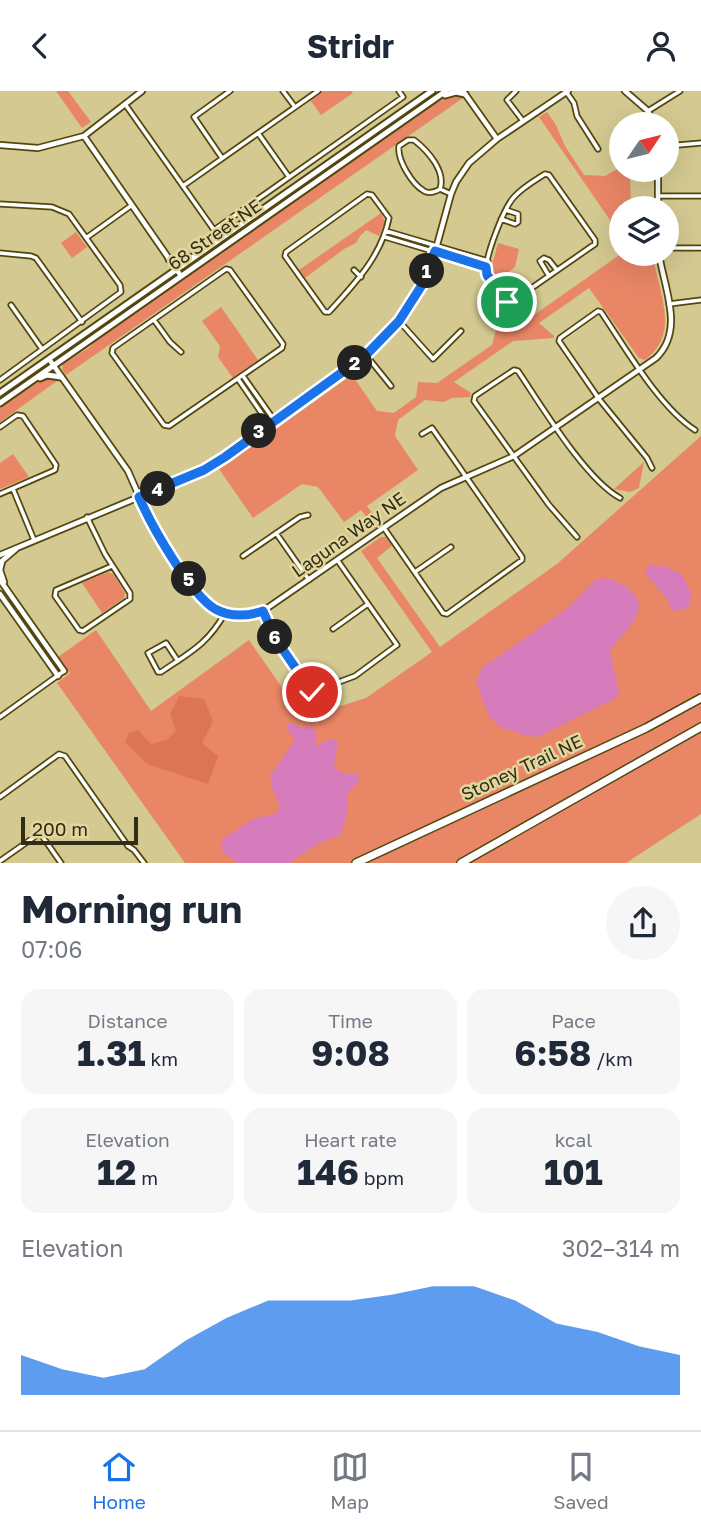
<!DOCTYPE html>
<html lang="en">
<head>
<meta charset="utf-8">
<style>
  :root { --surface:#fff; --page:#f6f6f7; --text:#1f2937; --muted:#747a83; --line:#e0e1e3; --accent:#1a73e8 }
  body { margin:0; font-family:"Golos Text",sans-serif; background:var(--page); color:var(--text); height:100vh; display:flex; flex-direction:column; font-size:26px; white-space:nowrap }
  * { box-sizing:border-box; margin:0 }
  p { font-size:23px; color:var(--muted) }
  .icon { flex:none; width:38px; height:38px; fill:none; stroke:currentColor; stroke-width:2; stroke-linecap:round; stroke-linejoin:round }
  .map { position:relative; height:772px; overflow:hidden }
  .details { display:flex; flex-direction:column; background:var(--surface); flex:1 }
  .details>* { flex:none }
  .needle { width:46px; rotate:55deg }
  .tools { position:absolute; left:609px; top:21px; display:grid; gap:14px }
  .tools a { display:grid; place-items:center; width:70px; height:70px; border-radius:50%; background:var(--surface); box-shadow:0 7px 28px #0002; font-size:35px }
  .scale { position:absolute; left:21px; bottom:18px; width:117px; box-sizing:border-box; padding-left:7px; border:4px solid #312d16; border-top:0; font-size:19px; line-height:24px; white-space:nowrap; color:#312d16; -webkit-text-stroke:5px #e1d69e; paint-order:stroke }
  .pin { position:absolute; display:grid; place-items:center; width:60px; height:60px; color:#fff; margin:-30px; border:4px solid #fff; border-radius:50%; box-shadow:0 2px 7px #0007 }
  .km { position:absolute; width:35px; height:35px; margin:-18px; border-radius:50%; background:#222; color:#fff; font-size:19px; line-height:35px; text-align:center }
  .round { display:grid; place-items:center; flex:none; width:74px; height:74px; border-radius:37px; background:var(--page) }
  .headline { display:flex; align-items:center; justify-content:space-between; height:119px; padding:0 21px }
  h1 { font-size:38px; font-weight:700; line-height:52px }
  .stats { display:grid; grid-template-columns:repeat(3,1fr); gap:10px; height:119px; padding:7px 21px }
  .stats div { display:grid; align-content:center; border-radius:18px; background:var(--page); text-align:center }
  .stats b { font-size:35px; font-weight:700 }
  .stats small { font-size:19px; font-weight:400 }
  .stats p { font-size:19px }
  .chart { height:196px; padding:14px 21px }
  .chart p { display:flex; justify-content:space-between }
  .chart svg { width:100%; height:126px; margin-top:7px; fill:var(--accent); opacity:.7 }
  header { display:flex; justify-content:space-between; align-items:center; height:91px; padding:0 21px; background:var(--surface); font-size:32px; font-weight:700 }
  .tab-bar { display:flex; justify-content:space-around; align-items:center; height:98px; border-top:2px solid var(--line); background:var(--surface); font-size:19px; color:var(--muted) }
  .tab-bar a { display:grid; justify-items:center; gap:4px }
  .tab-bar .current { color:var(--accent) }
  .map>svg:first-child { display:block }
  .green { fill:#e98666 }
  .forest { fill:#dc7553 }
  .water { fill:#d67bbc }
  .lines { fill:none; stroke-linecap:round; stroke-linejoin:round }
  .minor-casing { stroke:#52480f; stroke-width:7 }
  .tertiary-casing { stroke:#52480f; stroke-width:8 }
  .secondary-casing { stroke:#52480f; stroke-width:9 }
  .motorway-casing { stroke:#52480f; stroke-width:10 }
  .minor { stroke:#fff; stroke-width:3.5 }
  .tertiary { stroke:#fff; stroke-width:4.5 }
  .secondary { stroke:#fff; stroke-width:5 }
  .motorway { stroke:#fff; stroke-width:7 }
  .route-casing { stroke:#fff; stroke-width:14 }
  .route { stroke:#1a73e8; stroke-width:9 }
  .labels { text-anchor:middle; stroke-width:5; stroke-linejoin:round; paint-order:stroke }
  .street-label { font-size:18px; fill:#312d16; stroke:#e1d69e }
</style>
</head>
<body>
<header><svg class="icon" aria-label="back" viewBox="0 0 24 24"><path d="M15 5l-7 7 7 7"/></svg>Stridr<svg class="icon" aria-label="person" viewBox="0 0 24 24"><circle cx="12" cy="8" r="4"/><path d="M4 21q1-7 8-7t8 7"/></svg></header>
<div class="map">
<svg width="701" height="772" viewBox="0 0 701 772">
  <rect width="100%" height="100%" fill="#d4c991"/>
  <path class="green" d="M56,0H68L91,31L82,37Z
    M323,0H351L353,2L321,24L310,9Z
    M454,4L463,7L66,284L62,278L63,273L90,256L98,246L400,35L433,13Z
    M547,21L556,34L565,55L584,84L605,85L621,76V79H625L626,84H630L631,117H621V145L539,26Z
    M381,122L385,131L379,145L366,139L360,145L356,152L344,158L305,187L299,179Z
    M76,141L87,156L72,167L61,152Z
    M498,152L519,158L515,176L496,190L491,178Z
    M621,154V163H653C657,199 682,242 645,269L639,267L589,197L539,232L554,245V247L513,250L454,291L471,302L470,306L452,307L444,311L425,309L398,329L395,345L418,379L367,415L380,434L375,438L361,419L344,431L318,396L302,393L253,427L219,378L352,284L377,320L394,322L416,306L418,291L437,292L492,254L496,238H514L618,165Z
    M221,216L258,269L233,287L218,266L220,255L202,230Z
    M49,288L57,290L0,331V315L42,289Z
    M701,345V723L626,772H185L57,592L70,582L58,566L96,539L151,620L249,549L303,627L366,607L432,561L361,460L381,446H386L392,455L377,467L440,556L557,473Z
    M13,363L29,386L0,398V372Z
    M644,371L639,397L630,401L614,398Z
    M108,481L113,483L125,502L124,507L102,522L82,492Z"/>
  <path class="forest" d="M179,605L204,608L213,630L202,652L218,665L208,693L147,673L125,651L128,643L138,639L151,653L166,649L176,640L170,623Z"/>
  <path class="water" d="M652,473L659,476L667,474L672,480L681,482L691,501L690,514L687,517L674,520L670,517L668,509L645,482L647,477Z
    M603,487C614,489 623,492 632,501C653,523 619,542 610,561L619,602L613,609L539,645C525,648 516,638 503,638L489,625L476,591L483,576L568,517L594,490Z
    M293,632L301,637L311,635C318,641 317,645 315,653L318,655L328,648L338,650L334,677L345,683H358L359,690L348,702L346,729L340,744L317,753L289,772H238L223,761L221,753L223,748L253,728L275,723L280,715L272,698L270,685L293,652V645L286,639L288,633Z"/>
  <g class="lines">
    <defs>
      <path id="minor" d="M283,0L295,16
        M516,0L507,9L523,30
        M567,2L574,12L577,25L598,58
        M125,13L214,139L403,6L399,0
        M648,20L680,0
        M258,42L289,86
        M667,55L701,52
        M222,67L194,26L230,0
        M545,83L549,84L595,149V153L510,212L507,211C501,203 491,194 487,184C482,171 504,117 514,106C522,97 534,90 545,83Z
        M183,95L318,0
        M440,98C446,80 428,60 414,49H408L399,55C397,69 412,93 424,100C429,103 435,101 440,98L451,103
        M367,103L372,104L389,127C381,166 355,192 329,221H325L285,165L286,161Z
        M658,105H701
        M0,113L52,116L69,123L120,194L121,201L0,289
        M501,128L515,133L518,131V123L506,119
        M386,140L488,170
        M385,146L486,176
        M86,147L132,114
        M667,157H701
        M0,162L31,165L36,167L82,231
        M226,178L230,179L283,253L282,257L169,335L164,334L112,262L113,257Z
        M354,179L361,186
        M549,185L540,170L544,167L549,169L556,178
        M669,213L701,209
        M11,214L42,258
        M154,229L170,251L181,261
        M399,230L433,268L461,240
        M366,264L391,295
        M243,285L274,329
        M238,288L269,333
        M0,336L17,324L23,325L56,374L55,379L0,403
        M652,377L647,367L599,308L559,250L560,247L598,220L601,221C625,256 659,316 695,339
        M13,398L34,449
        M87,426L105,463L130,502V508L83,540L79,539L55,505L56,499L112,475
        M384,437L443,522L447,523L522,469V466L432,337L422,343
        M276,442L309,489
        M577,446L549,414L474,310L475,305L514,279L518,280C541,314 585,388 620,407
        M243,465L300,426L308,424
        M415,481L451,456
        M263,520L275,546L312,601L355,585L397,554L338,470
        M333,538L368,513
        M178,570L166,552L148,562L158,581H161C189,562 208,553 225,522
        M0,626L64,580
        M0,706L59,663L65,665L128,755L134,759L144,772
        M0,770L40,742L61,772"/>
      <path id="tertiary" d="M463,0L497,48
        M625,0L648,20L654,33
        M84,45L181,185
        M0,54L38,57L84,45L142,0
        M658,79V117
        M49,268L128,380L150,430L199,502L215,518L238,524L263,520L441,397L514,365L656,267C685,239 664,197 659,163
        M0,464L204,379L225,366L366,264L399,230L422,194L437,154L451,103L456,91L469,72L497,48L568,0
        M2,470L16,458
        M2,471L0,479L4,491
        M0,489L64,580
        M0,503L58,585"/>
      <path id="secondary" d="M445,4L456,1L465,3
        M169,168L180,169L194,166
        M40,287L47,284L61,286
        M0,302L432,0
        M0,312L446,0"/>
      <path id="motorway" d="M356,772L646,637L701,607
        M461,772L701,636"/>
    </defs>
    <use href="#minor" class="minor-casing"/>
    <use href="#tertiary" class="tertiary-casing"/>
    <use href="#secondary" class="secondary-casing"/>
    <use href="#motorway" class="motorway-casing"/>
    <use href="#minor" class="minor"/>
    <use href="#tertiary" class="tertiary"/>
    <use href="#secondary" class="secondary"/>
    <use href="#motorway" class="motorway"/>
  </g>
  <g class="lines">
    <defs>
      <path id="route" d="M312,601L275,547L263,520C248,525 230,526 215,518C190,503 151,434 139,406L204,379L225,366L366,264L399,230L422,194L435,160L486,176L487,184L507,211"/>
    </defs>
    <use href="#route" class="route-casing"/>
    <use href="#route" class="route"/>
  </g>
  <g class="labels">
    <g class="street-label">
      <text transform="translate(215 144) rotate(-35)" y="6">68 Street NE</text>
      <text transform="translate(349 444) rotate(-35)" y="6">Laguna Way NE</text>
      <text transform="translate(522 677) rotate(-25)" y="6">Stoney Trail NE</text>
    </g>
  </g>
</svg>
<div class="tools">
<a><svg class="needle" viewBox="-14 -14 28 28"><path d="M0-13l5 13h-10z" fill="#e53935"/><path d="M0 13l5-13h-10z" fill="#747a83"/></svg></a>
<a><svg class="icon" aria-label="layers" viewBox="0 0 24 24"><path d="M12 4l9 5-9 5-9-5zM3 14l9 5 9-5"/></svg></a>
</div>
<div class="scale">200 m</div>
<div class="pin" style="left:507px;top:211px;background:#1e9e55"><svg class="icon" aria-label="arrive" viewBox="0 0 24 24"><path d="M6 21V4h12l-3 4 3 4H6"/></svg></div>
<div class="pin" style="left:312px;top:601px;background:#d93025"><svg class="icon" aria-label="check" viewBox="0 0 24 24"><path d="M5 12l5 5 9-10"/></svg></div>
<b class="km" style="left:427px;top:180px">1</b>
<b class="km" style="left:355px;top:272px">2</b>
<b class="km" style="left:259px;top:340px">3</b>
<b class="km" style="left:158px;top:398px">4</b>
<b class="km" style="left:189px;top:488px">5</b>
<b class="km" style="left:275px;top:546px">6</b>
</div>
<section class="details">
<div class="headline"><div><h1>Morning run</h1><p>07:06</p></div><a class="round"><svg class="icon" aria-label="share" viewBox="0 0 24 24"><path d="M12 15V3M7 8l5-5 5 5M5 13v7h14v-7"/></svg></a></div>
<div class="stats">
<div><p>Distance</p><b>1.31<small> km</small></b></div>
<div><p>Time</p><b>9:08</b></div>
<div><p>Pace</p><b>6:58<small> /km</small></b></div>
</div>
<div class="stats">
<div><p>Elevation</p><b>12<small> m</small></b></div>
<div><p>Heart rate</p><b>146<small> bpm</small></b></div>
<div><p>kcal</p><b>101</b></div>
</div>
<div class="chart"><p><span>Elevation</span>302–314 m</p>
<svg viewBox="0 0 160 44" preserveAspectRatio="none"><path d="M0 44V30L10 35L20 38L30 35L40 25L50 17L60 11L70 11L80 11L90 9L100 6L110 6L120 11L130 19L140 22L150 27L160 30V44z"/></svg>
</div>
</section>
<nav class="tab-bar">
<a class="current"><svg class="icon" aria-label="home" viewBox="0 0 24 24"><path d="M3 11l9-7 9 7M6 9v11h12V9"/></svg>Home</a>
<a><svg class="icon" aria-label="map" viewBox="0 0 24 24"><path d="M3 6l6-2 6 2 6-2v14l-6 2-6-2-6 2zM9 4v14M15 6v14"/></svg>Map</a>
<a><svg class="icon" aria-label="saved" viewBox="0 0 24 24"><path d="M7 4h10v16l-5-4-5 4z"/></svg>Saved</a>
</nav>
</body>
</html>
